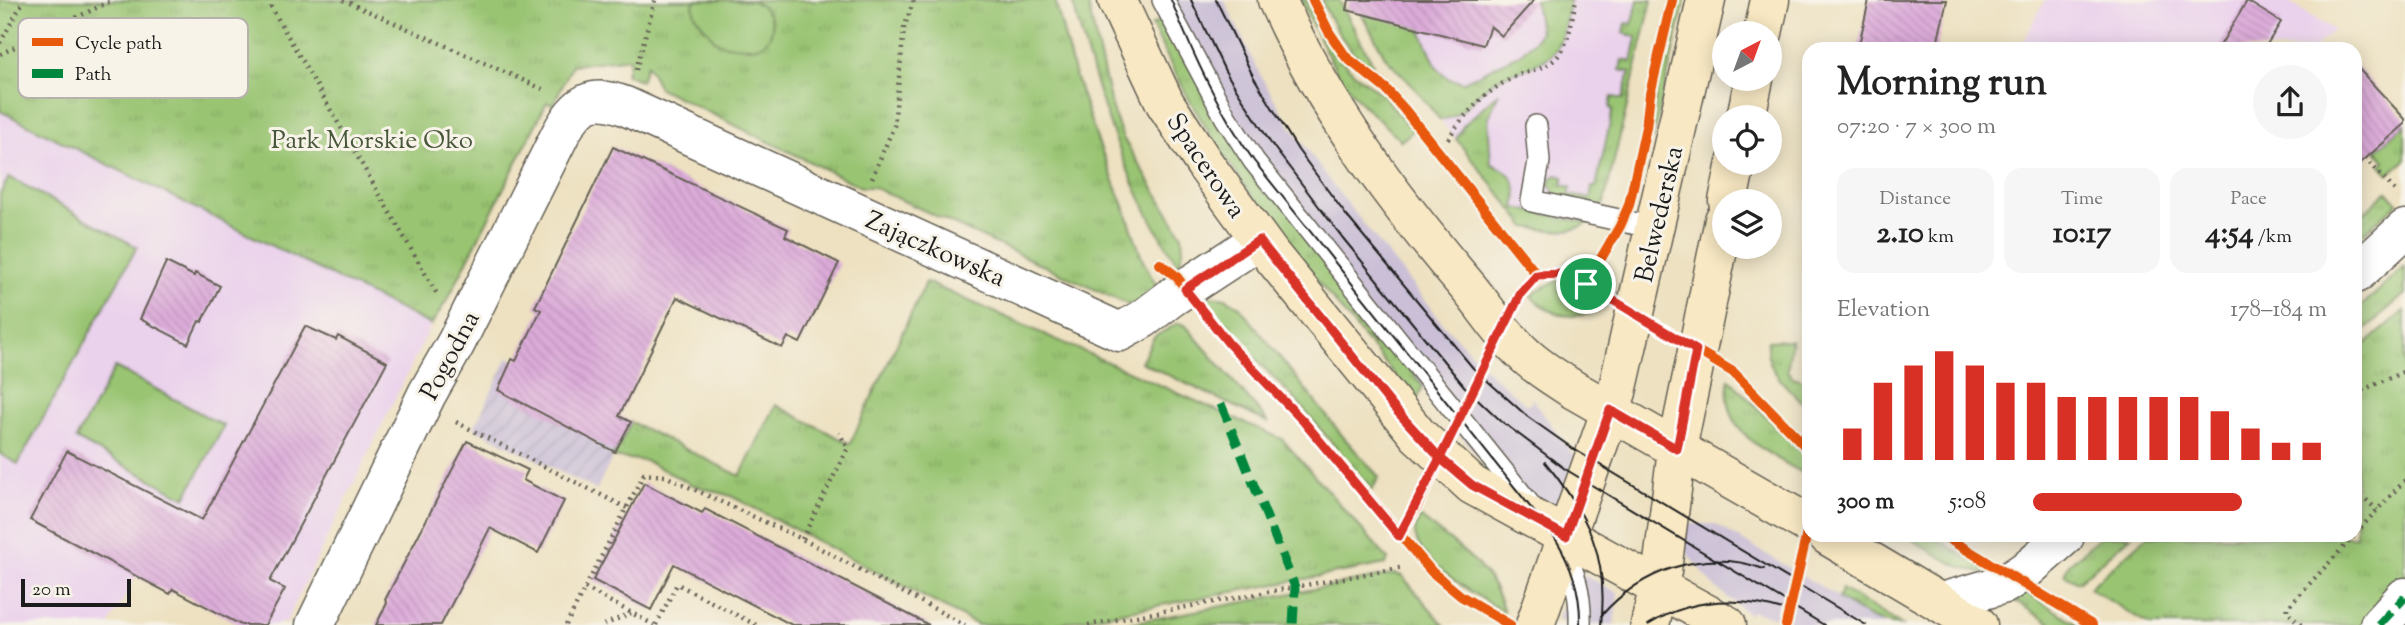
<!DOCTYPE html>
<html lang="en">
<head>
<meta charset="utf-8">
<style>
  :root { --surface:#fff; --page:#f6f6f6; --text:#222; --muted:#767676; --accent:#d93025 }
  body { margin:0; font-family:"Sorts Mill Goudy",serif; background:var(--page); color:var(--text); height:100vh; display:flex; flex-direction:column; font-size:26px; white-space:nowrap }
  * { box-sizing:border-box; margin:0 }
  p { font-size:23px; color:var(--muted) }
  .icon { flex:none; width:38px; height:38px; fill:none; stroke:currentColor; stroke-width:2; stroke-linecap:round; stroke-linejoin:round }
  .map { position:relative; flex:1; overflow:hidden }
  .drawer { position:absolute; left:1802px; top:42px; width:560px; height:500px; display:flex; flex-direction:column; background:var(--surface); border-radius:21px; box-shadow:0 4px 18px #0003 }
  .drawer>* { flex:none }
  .needle { width:46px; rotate:41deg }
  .controls { position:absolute; left:1712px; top:21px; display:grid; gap:14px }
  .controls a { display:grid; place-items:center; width:70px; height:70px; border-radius:50%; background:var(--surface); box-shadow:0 4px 18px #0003; font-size:35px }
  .scale { position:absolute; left:21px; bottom:18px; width:110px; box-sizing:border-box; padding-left:7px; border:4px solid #1c1c1c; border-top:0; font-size:19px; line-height:24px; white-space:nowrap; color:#1c1c1c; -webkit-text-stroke:5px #f7f3e8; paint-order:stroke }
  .pin { position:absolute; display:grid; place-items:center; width:60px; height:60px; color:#fff; margin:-30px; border:4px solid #fff; border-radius:50%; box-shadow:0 2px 7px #0007 }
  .round { display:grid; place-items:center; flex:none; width:74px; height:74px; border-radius:37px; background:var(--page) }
  .summary { display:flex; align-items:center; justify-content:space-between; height:119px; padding:0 35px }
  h1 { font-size:38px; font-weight:800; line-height:52px }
  .figures { display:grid; grid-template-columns:repeat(3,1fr); gap:10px; height:119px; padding:7px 35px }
  .figures div { display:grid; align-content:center; border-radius:18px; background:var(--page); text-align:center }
  .figures b { font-size:30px; font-weight:800 }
  .figures small { font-size:19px; font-weight:400 }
  .figures p { font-size:19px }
  .chart { height:196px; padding:14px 35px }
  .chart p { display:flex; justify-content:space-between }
  .chart svg { width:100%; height:126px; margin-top:7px; stroke:var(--accent); stroke-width:6 }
  ul { padding:0 35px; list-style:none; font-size:23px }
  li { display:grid; grid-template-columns:112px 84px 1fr; align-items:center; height:52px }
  li i { height:18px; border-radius:9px; background:var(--accent) }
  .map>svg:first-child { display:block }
  .built { fill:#ead1ec }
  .industrial { fill:url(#industrial-furrows) }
  .railway { fill:#cabfd6 }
  .grass { fill:url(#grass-tufts); stroke:#5a7047; stroke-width:2 }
  .pitch { fill:#99c472; stroke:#5a7047; stroke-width:2 }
  .building { fill:url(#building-back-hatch) }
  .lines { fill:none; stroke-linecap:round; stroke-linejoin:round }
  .lane-casing { stroke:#656156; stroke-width:24 }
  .street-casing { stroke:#656156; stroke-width:41 }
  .secondary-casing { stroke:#656156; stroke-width:41 }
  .path { stroke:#656156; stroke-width:4.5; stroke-dasharray:2 5; stroke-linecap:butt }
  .lane { stroke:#fff; stroke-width:21 }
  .street { stroke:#fff; stroke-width:38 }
  .secondary { stroke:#f8e8c3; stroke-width:38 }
  .tram { stroke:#1c1c1c; stroke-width:2 }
  .quiet { stroke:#00873e; stroke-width:9; stroke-dasharray:18 9; stroke-linecap:butt }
  .cycleway-casing { stroke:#f7f3e8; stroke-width:15 }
  .cycleway { stroke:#e8590c; stroke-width:10 }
  .route-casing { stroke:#fff; stroke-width:14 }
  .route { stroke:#d93025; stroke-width:9 }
  .labels { text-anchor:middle; stroke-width:6; stroke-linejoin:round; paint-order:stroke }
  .park-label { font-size:26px; fill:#48573a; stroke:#f7f3e8 }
  .street-label { font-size:26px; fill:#1c1c1c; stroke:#f7f3e8 }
  .key { fill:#f7f3e8; stroke:#b5b2ab; stroke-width:2 }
  .key-label { font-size:19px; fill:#1c1c1c }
</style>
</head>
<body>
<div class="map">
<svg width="2405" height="625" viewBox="0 0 2405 625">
  <defs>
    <pattern id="industrial-furrows" width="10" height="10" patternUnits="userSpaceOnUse" patternTransform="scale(1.75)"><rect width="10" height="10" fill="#cabfd6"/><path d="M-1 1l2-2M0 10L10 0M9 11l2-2" fill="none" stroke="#ada4b7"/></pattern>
    <pattern id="grass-tufts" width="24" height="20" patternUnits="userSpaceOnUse" patternTransform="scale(1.75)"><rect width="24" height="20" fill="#99c472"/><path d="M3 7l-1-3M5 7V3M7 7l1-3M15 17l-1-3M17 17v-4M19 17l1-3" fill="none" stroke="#83a862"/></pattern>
    <pattern id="building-back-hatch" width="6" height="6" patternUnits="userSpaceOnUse" patternTransform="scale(1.75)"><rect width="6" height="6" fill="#dcabd9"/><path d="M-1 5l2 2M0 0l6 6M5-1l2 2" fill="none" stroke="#bc93ba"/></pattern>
  </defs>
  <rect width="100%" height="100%" fill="#f7f3e8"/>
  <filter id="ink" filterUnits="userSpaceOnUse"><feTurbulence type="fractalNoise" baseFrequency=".0143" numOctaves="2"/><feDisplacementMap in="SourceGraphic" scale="14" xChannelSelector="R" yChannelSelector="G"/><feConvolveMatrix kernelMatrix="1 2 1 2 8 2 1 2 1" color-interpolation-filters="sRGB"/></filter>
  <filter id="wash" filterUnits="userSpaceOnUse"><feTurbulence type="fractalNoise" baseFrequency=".00686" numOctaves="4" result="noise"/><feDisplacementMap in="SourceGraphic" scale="28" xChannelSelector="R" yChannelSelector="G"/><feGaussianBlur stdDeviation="1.57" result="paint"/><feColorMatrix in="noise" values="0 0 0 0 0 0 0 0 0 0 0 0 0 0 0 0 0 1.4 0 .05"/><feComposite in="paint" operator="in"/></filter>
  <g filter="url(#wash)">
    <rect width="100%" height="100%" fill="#ede1c1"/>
    <path class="built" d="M1354,0H1652L1604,203L1579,229L1565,232L1526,227L1413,86L1386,58Z
      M2045,0H2285L2334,30L2313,49H2019Z
      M0,111L431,325L285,624L279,622L278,625H241L174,589L170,594L136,576L109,625H0Z"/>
    <path class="industrial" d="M508,357L631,422L596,490L474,428Z"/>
    <path class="railway" d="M1161,0H1224L1260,75L1288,122L1328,179L1444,325L1491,374L1526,405L1532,403L1531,397L1575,457L1556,510L1488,473L1489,470L1257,180Z
      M1687,524H1715L1886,625H1801L1751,611L1750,615L1716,588L1693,561L1681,544Z
      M1583,576L1588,577L1618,593L1614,625H1565L1563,621L1557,620L1570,592Z"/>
    <path class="grass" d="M0,0H1055L1074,73L1098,142L1124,206L1143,261L1158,289L1131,306L873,187H861L659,88L647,64L641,81L626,74L630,58L572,65L553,105L547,102L449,297L431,325L0,111Z
      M1072,0H1087L1112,109L1123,138L1182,235L1183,251L1179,266C1125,185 1097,93 1072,0Z
      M1300,0H1306L1323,37L1334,53L1355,74L1384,96L1413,131L1401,141L1361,103L1338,75Z
      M1321,0H1339L1373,64L1369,67C1345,48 1334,27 1321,0Z
      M1354,0H1408L1437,68L1449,79L1464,82L1520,54L1534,41L1540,32L1535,0H1570C1566,15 1564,39 1554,52C1540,68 1510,70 1491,83C1473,96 1463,118 1440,120L1413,86L1386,58Z
      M1638,0H1652L1604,203L1602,207L1558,197L1549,185L1551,178L1557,175L1564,177L1562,185L1571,187L1569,195L1590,199L1592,187H1596L1613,109L1610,108L1612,97L1623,99L1630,72L1620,70L1622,60L1632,62L1637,37L1624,33L1626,23L1632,24Z
      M1677,0H1685L1653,139H1651L1656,95Z
      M1163,20L1423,387L1416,401C1339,306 1255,212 1193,106C1178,80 1165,53 1152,25Z
      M1499,92L1488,118L1491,164C1514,171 1520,186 1515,208L1589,223C1568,235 1549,230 1526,227L1456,139L1463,126Z
      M2405,124V160L2389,174L2381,165L2385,161L2376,150Z
      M2387,191L2398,203L2356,240V220Z
      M2405,267V294L2356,337V311Z
      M1557,281L1573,285L1605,305C1580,323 1551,318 1531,296L1541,288Z
      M926,282L1282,439L1388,559L1386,564L1052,625H978L731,496L693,485L646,461L613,457L631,422L740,476L776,405L850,444Z
      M1213,296L1226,298L1239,306L1345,439L1379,477L1372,490L1291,395L1235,338L1203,300Z
      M2405,310V625H2150L2089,588L2148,536H2356V353Z
      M1178,323L1185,325L1269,423L1141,362L1154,337Z
      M1792,340L1787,371L1793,377L1809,382V409C1791,390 1762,370 1768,341Z
      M1729,379L1808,459L1809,477C1770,453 1719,435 1729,379Z
      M1420,517C1456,547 1490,563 1504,612C1481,598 1416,562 1415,532C1415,527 1418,521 1420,517Z
      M1906,536H1931L1991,572C1959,574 1933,551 1906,536Z
      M2101,536H2131L2078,582L2064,574L2069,564Z
      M1395,574L1402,576L1444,625H1120Z
      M1842,589L1902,625C1878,625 1859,611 1839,599Z
      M2023,591L2079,625H2053L2012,599Z"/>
    <path class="pitch" d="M694,0C708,0 742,0 753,1C771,10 780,30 763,44C757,50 723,46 716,41C712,38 709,32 705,28C698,20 691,12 694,0Z
      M9,177L137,247L18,464L0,454V194Z
      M115,367L224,426L185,498L76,439Z"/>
    <g id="blocks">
      <path class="building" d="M1349,0H1534L1502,36L1490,26L1483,45L1347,10Z
        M1869,0H1947L1936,49H1858Z
        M2247,1L2281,22L2264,49H2218Z
        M2356,66L2405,119V124L2356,167Z
        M613,147L788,229L785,236L839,263L800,343L788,337L782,348L677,297L619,416L631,422L615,452L498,390L512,359L516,361L541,310L535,307Z
        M166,262L194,276L195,273L220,286L202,322L199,321L188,344L140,319Z
        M305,326L336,340L338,336L387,362L270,581L285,589L265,625H241L173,589L170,594L30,520L67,451L202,520Z
        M467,441L528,470L523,480L564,501L538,553L490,528L441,625H376L387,603L385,600Z
        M644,483L702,513L705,509L929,625H792L674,564L651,610L593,580Z"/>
    </g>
  </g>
  <g filter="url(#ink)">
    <use href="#blocks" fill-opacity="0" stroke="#656156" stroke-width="2"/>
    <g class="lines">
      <defs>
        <path id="lane" d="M1163,0L1226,118L1254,161L1533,509
          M1536,126L1539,161L1532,201L1655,228
          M1562,550C1576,573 1581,599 1580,625"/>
        <path id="street" d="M2356,274L2405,229
          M1941,602L2005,584L2026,570L2065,536
          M315,625L427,394L456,343L561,133C578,103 591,93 625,106L1120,332L1143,319L1172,297L1259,240
          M2379,625L2405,597"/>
        <path id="secondary" d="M1117,0L1165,103L1206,166L1271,255L1418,435L1472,485L1727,625
          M1277,0C1324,107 1392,198 1468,287C1487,310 1503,336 1526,356C1540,369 1557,379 1574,390L1810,525
          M1763,33L1770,0
          M1746,117L1754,79
          M1728,201L1736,163
          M1828,536L1978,625
          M1535,625L1617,392L1706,0
          M1650,625L1662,571L1677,449L1724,220"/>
      </defs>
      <use href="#lane" class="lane-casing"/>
      <use href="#street" class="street-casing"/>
      <use href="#secondary" class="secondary-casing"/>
      <path class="path" d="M267,0L437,294
        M343,0L545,90
        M0,43L24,0
        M0,54L113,0
        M636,70L655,0
        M1448,139C1463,115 1488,89 1514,77C1529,70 1547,69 1558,56C1570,42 1572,17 1576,0
        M2365,158L2398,194
        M872,178L894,126L904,28L914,0
        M2356,393L2405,371
        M456,422L627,508
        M2356,490L2377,510
        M2356,533L2405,480
        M802,539L848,448L839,433
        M585,588L654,625
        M566,625L644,474L665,476L802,539L965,625
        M604,625L631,613
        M656,625L677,584L756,625
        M1088,625L1404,567
        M2301,625L2287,612V608L2354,536"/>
      <use href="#lane" class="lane"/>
      <use href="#street" class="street"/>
      <use href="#secondary" class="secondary"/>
      <path class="tram" d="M1171,0C1194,57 1219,111 1254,161L1555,538C1572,565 1581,592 1580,625
        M1191,0L1225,71L1270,142L1342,237L1464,386L1501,421L1565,469L1824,625
        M1216,0L1253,76L1298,150L1346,215L1473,368L1528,417L1572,448L1804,588
        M1545,462C1588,515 1609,556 1601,625
        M1796,583L1866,625
        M1601,616C1641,570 1705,547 1764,569
        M1648,625C1694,596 1745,596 1795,614"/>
      <path class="quiet" d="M1221,404L1295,587L1293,625
        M2379,625L2405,597"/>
      <defs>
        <path id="cycleway" d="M1313,0L1329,32L1346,57L1386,89L1404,109L1537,275
          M1160,264L1176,276L1218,331L1304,422L1432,572L1461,596L1510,625
          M1586,284L1733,372L1810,451
          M1399,535L1416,508L1521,293L1537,275L1563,274L1586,284L1620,226L1629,205L1646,127L1650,94L1672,0
          M1944,536L2092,625
          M1786,625L1810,520"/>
      </defs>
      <use href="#cycleway" class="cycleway-casing"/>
      <use href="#cycleway" class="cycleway"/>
    </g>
  </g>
  <g class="lines" filter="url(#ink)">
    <defs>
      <path id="route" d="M1586,284L1563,274L1537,275L1521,293L1440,458L1394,408L1259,240L1185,289L1229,344L1304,422L1399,536L1440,458L1472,485L1566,536L1610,410L1677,449L1696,350L1586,284"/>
    </defs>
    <use href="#route" class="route-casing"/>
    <use href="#route" class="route"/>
  </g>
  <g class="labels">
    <g class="park-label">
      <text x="372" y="148">Park Morskie Oko</text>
    </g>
    <g class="street-label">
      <text transform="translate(1207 165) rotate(56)" y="9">Spacerowa</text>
      <text transform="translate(1658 214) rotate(-77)" y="9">Belwederska</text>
      <text transform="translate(936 248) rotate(24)" y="9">Zajączkowska</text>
      <text transform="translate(449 355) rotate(-62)" y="9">Pogodna</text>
    </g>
  </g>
  <rect x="18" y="18" width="230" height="80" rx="10" class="key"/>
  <rect x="32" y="38" width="31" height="8" fill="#e8590c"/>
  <rect x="32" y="69" width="31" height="9" fill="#00873e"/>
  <g class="key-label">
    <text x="75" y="49">Cycle path</text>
    <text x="75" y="80">Path</text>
  </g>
</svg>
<div class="controls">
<a><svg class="needle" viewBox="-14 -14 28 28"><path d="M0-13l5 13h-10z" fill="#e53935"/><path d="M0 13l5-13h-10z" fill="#767676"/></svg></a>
<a><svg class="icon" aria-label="locate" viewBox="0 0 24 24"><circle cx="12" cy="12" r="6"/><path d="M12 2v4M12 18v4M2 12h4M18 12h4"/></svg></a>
<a><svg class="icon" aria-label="layers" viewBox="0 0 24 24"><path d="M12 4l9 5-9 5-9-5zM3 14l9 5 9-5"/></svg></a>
</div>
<div class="scale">20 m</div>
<div class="pin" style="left:1586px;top:284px;background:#1e9e55"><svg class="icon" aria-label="arrive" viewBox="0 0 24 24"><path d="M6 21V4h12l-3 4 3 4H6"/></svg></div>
<section class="drawer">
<div class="summary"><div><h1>Morning run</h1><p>07:20 · 7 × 300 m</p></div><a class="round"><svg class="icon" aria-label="share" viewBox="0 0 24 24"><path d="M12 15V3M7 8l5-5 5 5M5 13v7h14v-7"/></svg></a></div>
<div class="figures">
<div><p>Distance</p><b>2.10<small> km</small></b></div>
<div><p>Time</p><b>10:17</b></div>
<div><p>Pace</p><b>4:54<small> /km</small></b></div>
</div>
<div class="chart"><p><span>Elevation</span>178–184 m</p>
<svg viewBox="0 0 160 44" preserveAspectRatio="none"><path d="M5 44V33M15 44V17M25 44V11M35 44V6M45 44V11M55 44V17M65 44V17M75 44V22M85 44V22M95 44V22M105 44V22M115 44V22M125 44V27M135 44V33M145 44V38M155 44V38"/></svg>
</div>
<ul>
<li><b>300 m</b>5:08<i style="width:71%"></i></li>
</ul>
</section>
</div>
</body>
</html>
